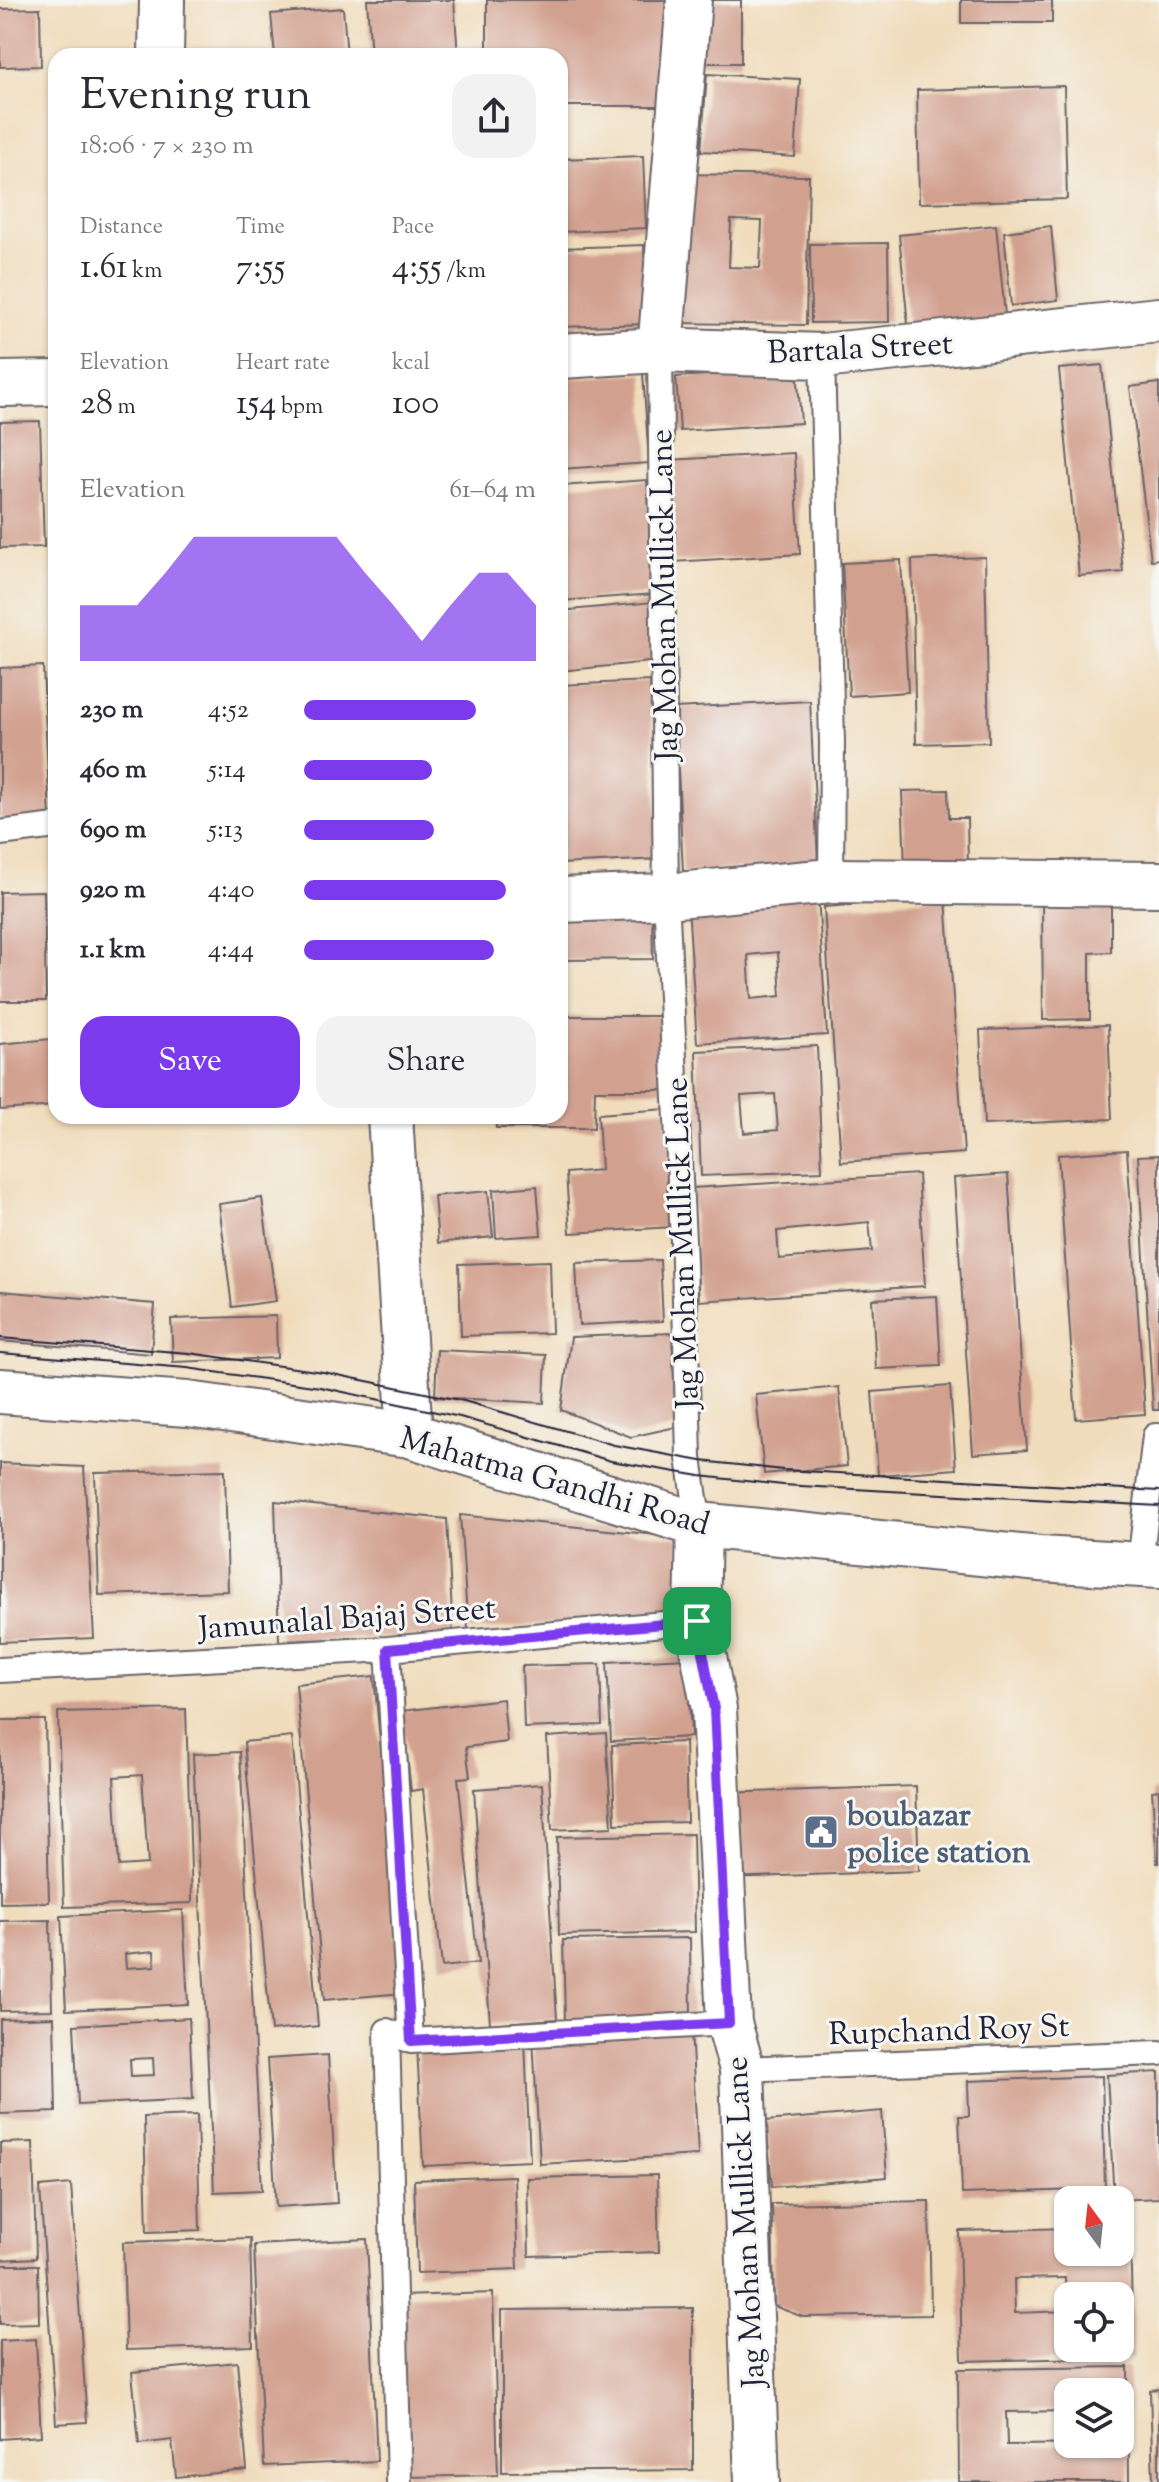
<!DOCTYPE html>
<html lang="en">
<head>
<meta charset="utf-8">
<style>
  :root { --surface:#fff; --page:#f2f2f3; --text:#2b2b33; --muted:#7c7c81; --accent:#7c3aed }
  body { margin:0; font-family:"Sorts Mill Goudy",serif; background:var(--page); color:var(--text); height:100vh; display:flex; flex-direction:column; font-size:30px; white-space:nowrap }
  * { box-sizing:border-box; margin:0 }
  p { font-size:26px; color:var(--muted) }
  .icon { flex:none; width:44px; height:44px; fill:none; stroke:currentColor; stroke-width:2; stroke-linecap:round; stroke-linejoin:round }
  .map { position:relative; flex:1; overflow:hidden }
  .details { position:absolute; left:48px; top:48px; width:520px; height:1076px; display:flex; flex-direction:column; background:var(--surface); border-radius:24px; box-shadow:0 2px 6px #0004 }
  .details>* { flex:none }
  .needle { width:52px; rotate:345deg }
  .fabs { position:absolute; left:1054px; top:2186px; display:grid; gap:16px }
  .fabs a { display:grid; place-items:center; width:80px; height:80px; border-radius:16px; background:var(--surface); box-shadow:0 2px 6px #0004; font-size:40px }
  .pin { position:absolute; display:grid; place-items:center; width:68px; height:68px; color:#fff; margin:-34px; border-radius:16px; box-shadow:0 4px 12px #0006 }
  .round { display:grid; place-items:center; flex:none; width:84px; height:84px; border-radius:24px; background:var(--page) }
  .summary { display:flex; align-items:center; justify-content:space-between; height:136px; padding:0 32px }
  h1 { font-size:44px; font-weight:600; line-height:60px }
  .stats { display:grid; grid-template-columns:repeat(3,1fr); gap:12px; height:136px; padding:8px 32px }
  .stats div { display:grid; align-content:center }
  .stats b { font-size:34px; font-weight:600 }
  .stats small { font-size:22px; font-weight:400 }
  .stats p { font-size:22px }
  .chart { height:224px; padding:16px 32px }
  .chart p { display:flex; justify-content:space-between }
  .chart svg { width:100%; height:144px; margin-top:8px; fill:var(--accent); opacity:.7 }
  .primary-button { display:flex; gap:16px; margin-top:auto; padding:16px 32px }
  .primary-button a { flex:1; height:92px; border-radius:24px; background:var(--accent); color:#fff; font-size:32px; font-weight:600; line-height:92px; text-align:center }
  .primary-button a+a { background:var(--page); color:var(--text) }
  ul { padding:0 32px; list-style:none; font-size:26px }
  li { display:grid; grid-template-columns:128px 96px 1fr; align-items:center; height:60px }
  li i { height:20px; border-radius:10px; background:var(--accent) }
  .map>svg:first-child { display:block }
  .building { fill:#d2a08f; fill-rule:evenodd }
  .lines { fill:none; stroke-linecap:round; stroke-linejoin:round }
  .lane-casing { stroke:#6a6368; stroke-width:28 }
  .street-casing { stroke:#6a6368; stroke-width:48 }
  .secondary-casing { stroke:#6a6368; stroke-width:48 }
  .primary-casing { stroke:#6a6368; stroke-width:48 }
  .lane { stroke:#fff; stroke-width:24 }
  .street { stroke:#fff; stroke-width:44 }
  .secondary { stroke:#fff; stroke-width:44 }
  .primary { stroke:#fff; stroke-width:44 }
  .tram { stroke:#22223b; stroke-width:2 }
  .route-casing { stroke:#fff; stroke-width:16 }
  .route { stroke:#7c3aed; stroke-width:10 }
  .labels { text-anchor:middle; stroke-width:6; stroke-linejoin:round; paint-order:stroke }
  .street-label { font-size:32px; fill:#22223b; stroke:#f6f6f2 }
  .service-label { font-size:32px; font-weight:bold; fill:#4e5e75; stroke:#f6f6f2; text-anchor:start }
</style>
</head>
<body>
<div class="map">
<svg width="1159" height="2482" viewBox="0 0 1159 2482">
  <rect width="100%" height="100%" fill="#f6f6f2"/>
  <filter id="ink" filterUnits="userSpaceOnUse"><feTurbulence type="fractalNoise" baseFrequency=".0125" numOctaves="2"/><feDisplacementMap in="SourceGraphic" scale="16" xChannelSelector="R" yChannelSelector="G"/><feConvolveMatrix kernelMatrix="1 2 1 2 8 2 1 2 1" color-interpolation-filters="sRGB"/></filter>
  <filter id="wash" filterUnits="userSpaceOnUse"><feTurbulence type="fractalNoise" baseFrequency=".006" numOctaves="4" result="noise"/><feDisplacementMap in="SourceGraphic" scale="32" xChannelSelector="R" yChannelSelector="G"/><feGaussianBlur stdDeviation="1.8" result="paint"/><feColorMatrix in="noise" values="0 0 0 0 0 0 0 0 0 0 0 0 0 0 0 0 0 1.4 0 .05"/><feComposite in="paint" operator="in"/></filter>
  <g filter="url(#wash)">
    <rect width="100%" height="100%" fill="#f0dcbb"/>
    <g id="blocks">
      <path class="building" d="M367,0H454L458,56H371Z
        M487,0H676L675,106H560V56H487Z
        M699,0H741V63H699Z
        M961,0H1052V23H961Z
        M40,8L41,66L0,67V9Z
        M343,8L347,56H275L271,14Z
        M707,74L800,79L795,157L701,151Z
        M1064,86L1067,199L919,203L917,90Z
        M643,156L646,228L560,232V159Z
        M678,174L809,176L806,325L676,323ZM731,220L762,221L760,268L729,267Z
        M996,225L1006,325L909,334L899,235Z
        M1051,226L1058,300L1011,306L1004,232Z
        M888,243L889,322L811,323L810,244Z
        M644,245L646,324L560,327V248Z
        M1102,365L1123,572L1079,576L1059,369Z
        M797,369L801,423L680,431L676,377Z
        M643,373L649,463L560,469V379Z
        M1159,383V559L1151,560L1130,387Z
        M40,421L44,547L0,548V422Z
        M794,453L800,554L673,562L668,460Z
        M647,480L655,594L560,601V486Z
        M985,557L989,742L916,744L912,560Z
        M901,560L908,692L849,696L842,563Z
        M653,602L659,661L560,671V611Z
        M43,666L50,819L0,821V668Z
        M650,681L659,859L560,864V685Z
        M810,701L818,865L683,872L675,708Z
        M948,790L949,818H967L968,867L905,869L902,791Z
        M44,891L46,1001H0V892Z
        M818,896L827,1035L697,1043L688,905ZM778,952L781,996L751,999L748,955Z
        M1111,897V952L1090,953V1019L1043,1020L1042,898Z
        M946,898L964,1153L841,1162L824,907Z
        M652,909L653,959L560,960V910Z
        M560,1016H663V1090H595L594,1128H496V1116H560Z
        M1108,1025L1112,1119L984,1125L980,1030Z
        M51,1039L55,1106L0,1110V1044Z
        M817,1046L822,1171L701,1176L696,1051ZM775,1094L778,1130L744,1133L741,1096Z
        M667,1109L674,1227L570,1233L566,1173L601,1170L598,1114Z
        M1127,1150L1145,1414L1076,1419L1058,1155Z
        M1159,1155V1410H1153L1138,1156Z
        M918,1174L925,1286L699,1301L692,1188ZM869,1222L872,1251L779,1259L777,1231Z
        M1008,1174L1027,1450L973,1454L954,1178Z
        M537,1186L541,1235L496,1238L493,1190Z
        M488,1191L493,1237L438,1243L434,1196Z
        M262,1198L276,1301L232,1307L219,1204Z
        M660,1260L663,1321L579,1325L576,1263Z
        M550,1261L552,1333L461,1336L459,1264Z
        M0,1291L155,1304L151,1354L0,1341Z
        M937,1296L941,1366L876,1369L872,1299Z
        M276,1316L277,1358L173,1362L171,1319Z
        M672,1333L676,1427L631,1437L561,1410L571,1337Z
        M437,1350L546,1355L544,1403L435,1397Z
        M950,1386L956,1469L878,1475L872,1392Z
        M839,1387L847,1466L764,1474L756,1395Z
        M0,1463L84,1467L94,1638L0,1642Z
        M225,1470L228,1591L99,1595L95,1473Z
        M275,1501L447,1519L453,1635L279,1641Z
        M460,1515L677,1537L690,1614L468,1630Z
        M687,1658L691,1737L611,1741L607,1662Z
        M600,1664L602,1725L524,1728L522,1666Z
        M374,1676L403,1993L324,2000L296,1684Z
        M503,1699L507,1742L466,1747L470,1777L458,1778L478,1963L442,1967L423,1789L411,1791L402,1711Z
        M186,1709L192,1903L64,1907L58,1712ZM142,1775L148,1864L119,1866L114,1777Z
        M0,1720H45L49,1902L0,1903Z
        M606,1733L612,1827L552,1830L547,1737Z
        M292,1737L318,2026L271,2031L244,1742Z
        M685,1742L687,1822L615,1824L612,1745Z
        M240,1752L262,2190L214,2192L193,1754Z
        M542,1784L557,2019L490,2024L474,1789Z
        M916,1786L919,1871L726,1878L723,1793Z
        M1159,1790V1863H1157L1152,1791Z
        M693,1834L695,1932L559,1935L557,1837Z
        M183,1910L188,2004L66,2010L61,1916ZM154,1951L155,1966L126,1968L125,1954Z
        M50,1920L52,2010L0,2011V1921Z
        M690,1938L691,2018L565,2020L563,1940Z
        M54,2017L56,2112L0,2114V2019Z
        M189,2018L193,2099L78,2105L74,2025ZM153,2058L154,2075L131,2076L130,2059Z
        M691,2029L698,2155L540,2164L533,2038Z
        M525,2040L530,2161L423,2166L417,2045Z
        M328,2055L337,2203L276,2207L267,2059Z
        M1159,2072V2198L1114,2200L1107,2075Z
        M1102,2076L1105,2189L962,2194L959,2116H969L968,2081Z
        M882,2111L887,2177L772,2187L766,2121Z
        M197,2115L200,2230L147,2232L144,2117Z
        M33,2142L36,2258L0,2260V2143Z
        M657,2175L659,2252L529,2256L527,2178Z
        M514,2176L518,2269L417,2273L414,2180Z
        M71,2184L87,2422L56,2424L40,2187Z
        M929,2201L931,2315L803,2317L774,2306L772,2204Z
        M1120,2227H1130L1133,2357L962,2361L959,2231L1068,2228V2252H1120ZM1065,2278L1066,2296H1120V2348H1068V2311L1015,2313L1014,2279Z
        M250,2238L253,2346L126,2350L123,2242Z
        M367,2239L377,2461L264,2466L254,2245Z
        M0,2265H38L39,2323L0,2324Z
        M493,2293L498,2475L406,2477L401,2296Z
        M693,2308V2470L502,2472V2310Z
        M36,2339L41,2436L0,2439V2341Z
        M237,2362L247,2470L176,2477L172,2440L139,2444L132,2372Z
        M1128,2367L1129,2482H959L958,2369ZM1068,2392H1120V2444L1007,2445L1006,2412L1068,2411Z
        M1159,2389V2482H1153L1150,2390Z"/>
    </g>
  </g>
  <g filter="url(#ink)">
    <use href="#blocks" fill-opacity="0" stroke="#6a6368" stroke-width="2"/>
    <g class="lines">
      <defs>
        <path id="lane" d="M660,350L666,896L684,1261L689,1458L699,1525
          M822,356L832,742L831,881
          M0,833L56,826
          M1140,1563L1155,1436H1159
          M388,1649L411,2041L387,2031L399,2482
          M0,1670L388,1649L697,1621
          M411,2041L729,2023
          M742,2069L1159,2053"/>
        <path id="street" d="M660,350L689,0"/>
        <path id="secondary" d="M161,56L162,0
          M560,356L660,350L822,356L1159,320
          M0,384L56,383
          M560,900L666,896L831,881L1159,884
          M390,1116L410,1435
          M699,1525L697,1621L714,1709L729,2023L742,2069L757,2482"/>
        <path id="primary" d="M0,1391L188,1404L410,1435L699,1525L1040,1559L1159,1566"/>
      </defs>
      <use href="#lane" class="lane-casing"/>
      <use href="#street" class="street-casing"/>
      <use href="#secondary" class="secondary-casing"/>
      <use href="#primary" class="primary-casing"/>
      <use href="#lane" class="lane"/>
      <use href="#street" class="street"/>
      <use href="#secondary" class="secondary"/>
      <use href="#primary" class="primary"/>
      <path class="tram" d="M0,1338L189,1353L323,1372L464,1401L614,1445L701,1461L784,1470L1159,1491
        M0,1353L187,1368L320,1387L460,1417L611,1461L700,1476L783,1485L1159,1506"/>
    </g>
  </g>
  <g class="lines" filter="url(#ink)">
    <defs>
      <path id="route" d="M697,1621L714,1709L729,2023L411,2041L388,1649Z"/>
    </defs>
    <use href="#route" class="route-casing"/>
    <use href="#route" class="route"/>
  </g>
  <defs>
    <symbol id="civic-square" viewBox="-11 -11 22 22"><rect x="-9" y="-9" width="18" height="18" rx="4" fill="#5c6f8a" stroke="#f6f6f2"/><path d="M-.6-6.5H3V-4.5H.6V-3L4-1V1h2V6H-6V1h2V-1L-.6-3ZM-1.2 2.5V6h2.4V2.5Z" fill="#fff"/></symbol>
  </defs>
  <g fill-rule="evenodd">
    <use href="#civic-square" x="801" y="1812" width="40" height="40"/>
  </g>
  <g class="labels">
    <g class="street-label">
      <text transform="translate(860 347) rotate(-3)" y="11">Bartala Street</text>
      <text transform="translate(663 595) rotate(-91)" y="11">Jag Mohan Mullick Lane</text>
      <text transform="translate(681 1243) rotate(-92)" y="11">Jag Mohan Mullick Lane</text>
      <text transform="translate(555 1480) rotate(16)" y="11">Mahatma Gandhi Road</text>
      <text transform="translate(347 1617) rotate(-4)" y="11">Jamunalal Bajaj Street</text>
      <text transform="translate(949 2029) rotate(-2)" y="11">Rupchand Roy St</text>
      <text transform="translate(744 2222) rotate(-93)" y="11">Jag Mohan Mullick Lane</text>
    </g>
    <g class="service-label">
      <text x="847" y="1825">boubazar<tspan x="847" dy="37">police station</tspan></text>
    </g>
  </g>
</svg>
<div class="fabs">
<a><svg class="needle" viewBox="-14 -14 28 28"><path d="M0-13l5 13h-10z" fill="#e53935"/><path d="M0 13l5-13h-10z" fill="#7c7c81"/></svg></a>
<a><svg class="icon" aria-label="locate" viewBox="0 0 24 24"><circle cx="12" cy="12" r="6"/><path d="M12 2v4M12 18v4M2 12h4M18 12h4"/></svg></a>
<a><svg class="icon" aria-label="layers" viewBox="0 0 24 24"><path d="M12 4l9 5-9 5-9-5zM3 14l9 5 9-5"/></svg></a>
</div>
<div class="pin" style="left:697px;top:1621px;background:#1e9e55"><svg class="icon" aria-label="arrive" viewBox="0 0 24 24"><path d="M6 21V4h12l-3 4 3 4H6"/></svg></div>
<section class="details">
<div class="summary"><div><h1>Evening run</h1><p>18:06 · 7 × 230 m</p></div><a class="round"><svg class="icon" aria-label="share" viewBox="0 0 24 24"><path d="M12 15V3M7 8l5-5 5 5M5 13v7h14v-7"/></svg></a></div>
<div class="stats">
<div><p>Distance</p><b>1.61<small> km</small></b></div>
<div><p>Time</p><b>7:55</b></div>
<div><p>Pace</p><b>4:55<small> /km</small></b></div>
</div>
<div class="stats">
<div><p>Elevation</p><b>28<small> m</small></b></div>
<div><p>Heart rate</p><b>154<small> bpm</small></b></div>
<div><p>kcal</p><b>100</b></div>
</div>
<div class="chart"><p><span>Elevation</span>61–64 m</p>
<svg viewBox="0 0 160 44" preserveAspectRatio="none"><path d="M0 44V27L10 27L20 27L30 17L40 6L50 6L60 6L70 6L80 6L90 6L100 17L110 27L120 38L130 27L140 17L150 17L160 27V44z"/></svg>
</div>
<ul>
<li><b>230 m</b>4:52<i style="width:74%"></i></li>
<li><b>460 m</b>5:14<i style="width:55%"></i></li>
<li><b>690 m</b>5:13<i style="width:56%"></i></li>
<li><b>920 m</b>4:40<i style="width:87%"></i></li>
<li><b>1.1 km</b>4:44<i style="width:82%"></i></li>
</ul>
<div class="primary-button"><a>Save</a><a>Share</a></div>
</section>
</div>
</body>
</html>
